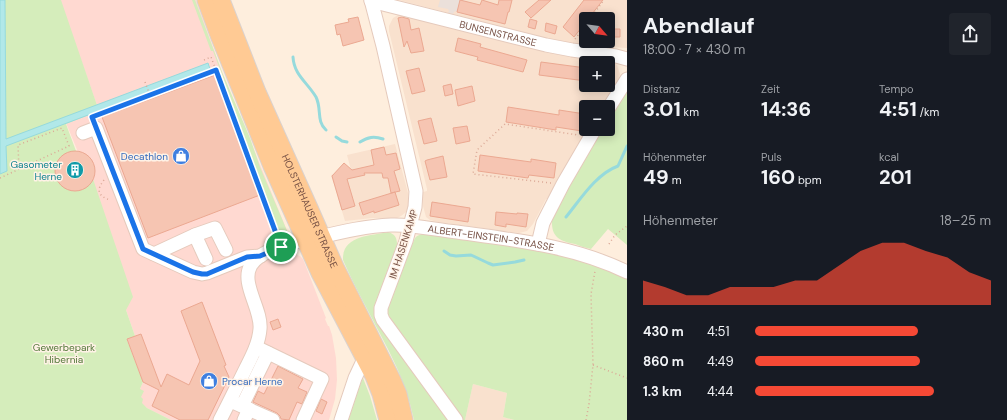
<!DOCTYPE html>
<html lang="de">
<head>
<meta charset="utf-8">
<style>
  :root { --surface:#171b24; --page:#20242c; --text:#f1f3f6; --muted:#9ea1a6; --accent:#f54935 }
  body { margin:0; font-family:"DM Sans",sans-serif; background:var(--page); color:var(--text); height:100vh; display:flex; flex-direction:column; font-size:15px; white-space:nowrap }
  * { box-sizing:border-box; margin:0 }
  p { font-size:13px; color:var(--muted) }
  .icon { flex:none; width:22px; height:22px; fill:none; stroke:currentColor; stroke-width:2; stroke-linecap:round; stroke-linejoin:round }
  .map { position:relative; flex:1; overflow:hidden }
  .drawer { display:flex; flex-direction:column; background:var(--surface); width:380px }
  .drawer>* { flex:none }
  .needle { width:26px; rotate:118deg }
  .tools { position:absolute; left:579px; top:12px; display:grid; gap:8px }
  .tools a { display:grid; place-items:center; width:36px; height:36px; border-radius:4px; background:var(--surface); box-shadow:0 2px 10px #0003; font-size:20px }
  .pin { position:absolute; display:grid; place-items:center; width:34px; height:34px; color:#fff; margin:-17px; border:2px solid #fff; border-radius:50%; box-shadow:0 1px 4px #0007 }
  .round { display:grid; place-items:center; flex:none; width:42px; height:42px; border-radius:4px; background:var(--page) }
  .headline { display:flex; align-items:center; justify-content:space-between; height:68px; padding:0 16px }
  h1 { font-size:22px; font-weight:700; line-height:30px }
  .figures { display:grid; grid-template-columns:repeat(3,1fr); gap:6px; height:68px; padding:4px 16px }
  .figures div { display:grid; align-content:center }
  .figures b { font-size:20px; font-weight:700 }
  .figures small { font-size:11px; font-weight:400 }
  .figures p { font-size:11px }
  .chart { height:112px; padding:8px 16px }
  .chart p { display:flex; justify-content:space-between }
  .chart svg { width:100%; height:72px; margin-top:4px; fill:var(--accent); opacity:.7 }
  ul { padding:0 16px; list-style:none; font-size:13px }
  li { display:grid; grid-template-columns:64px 48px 1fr; align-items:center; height:30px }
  li i { height:10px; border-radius:5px; background:var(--accent) }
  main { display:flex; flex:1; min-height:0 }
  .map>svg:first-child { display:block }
  .residential { fill:#f9e1ce; fill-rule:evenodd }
  .commercial { fill:#ffd9d1 }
  .industrial { fill:#ebe0da }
  .green { fill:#d5edbb }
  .water { fill:#b1e8e9; stroke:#96dadc }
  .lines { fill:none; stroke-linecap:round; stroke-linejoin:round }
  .stream { stroke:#96dadc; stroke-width:3 }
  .building { fill:#f6c5b2; stroke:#eba891 }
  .minor-casing { stroke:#e5cabc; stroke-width:15 }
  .major-casing { stroke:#dbd2ce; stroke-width:19 }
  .path { stroke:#dba896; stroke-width:1.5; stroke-dasharray:1 3; stroke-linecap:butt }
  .minor { stroke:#fff; stroke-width:13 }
  .major { stroke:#ffca94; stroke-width:17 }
  .route-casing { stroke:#fff; stroke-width:8 }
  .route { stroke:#1a73e8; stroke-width:5 }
  .labels { text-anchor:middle; stroke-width:3; stroke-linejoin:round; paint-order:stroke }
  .street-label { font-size:10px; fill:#765044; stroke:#fff2e6 }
  .shop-label { font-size:10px; fill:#366cbe; stroke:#fff2e6; text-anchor:end }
  .culture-label { font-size:10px; fill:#0d838f; stroke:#fff2e6; text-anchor:end }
  .park-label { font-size:10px; fill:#527738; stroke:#fff2e6 }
</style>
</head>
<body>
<main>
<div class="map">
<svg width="627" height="420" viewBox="0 0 627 420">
  <rect width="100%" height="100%" fill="#feeedd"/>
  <path class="residential" d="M399,0H627V48L607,47L561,42ZM586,19H608V41H586Z
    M400,14L613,62L617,65L620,74L618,81L601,107H586V129H588L548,199H546L533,224L527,231L519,233L438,222L430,220L426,217L423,206V192L427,191V189L389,31V26L393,18ZM586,63H608V85H586Z
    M395,144L408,193V207L406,212L401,216L397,218H372L345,221L331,175L351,170L347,155Z
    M473,384L507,393L503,417L514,420H465Z"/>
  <path class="commercial" d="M60,0H196L222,72L297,255L300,256L303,259L326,318L325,319L328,326H329L332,335L336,358L337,380L335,399L329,420H171L147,408L141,403L140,389L143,382L127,339L135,336L126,310L78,152L66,123L99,111Z"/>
  <path class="industrial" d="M440,0H463L469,2L465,14L456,11L454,12L453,14L448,13L449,11L448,9L438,7Z"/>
  <path class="green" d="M0,0H61L99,111L66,124L76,151C91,154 96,164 93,179L133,297L126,310L135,336L127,340L143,382L140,389L144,391L141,397L143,399L142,403L147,408L171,420H0Z
    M192,0H195L222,72L250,138L260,167L288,233L286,237H282L280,235L224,85V80L213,51H211Z
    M627,87V245L608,229L591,249C586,248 580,246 575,244C561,241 551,238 552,220L549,219L600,129H608V116Z
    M388,232C395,234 397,238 397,244L399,245L375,311L453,420H414C405,376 386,346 366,307C358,292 350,276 343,260C342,235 371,236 388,232Z
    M422,234L549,251L581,260L617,274L627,279V420H514L503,417L507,393L473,384L465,420H460L387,322L386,312L405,261L415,238L417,236Z
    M363,378L370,396L377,420H346L359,385L361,382Z"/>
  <path class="water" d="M0,0H5L6,139L208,63L210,69L6,146L7,171L0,174Z"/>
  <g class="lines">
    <path class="stream" d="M293,57C294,75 307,82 316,97C322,109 316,121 326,130
      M336,137L342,141L347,142
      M360,142C368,137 374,136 383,139
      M566,217C580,200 596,174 618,166L627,146
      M444,251L450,255L456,256L471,255L488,263L493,265L515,262L524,260"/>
  </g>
  <path class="building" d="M460,0L480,5L482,0L498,5L499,0H512L509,12H508L505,24L457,12Z
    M539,0H551L531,18L525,12Z
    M584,0H603L588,19H586V22L574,37L563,27Z
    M358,17L364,40L343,46L340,34L337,35L335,25L349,22L348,19Z
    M402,17L409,19L411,30L419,28L424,51L411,53L407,41L404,47L398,18Z
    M530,19L537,21L535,29L528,27Z
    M546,23L557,26L555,34L545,31Z
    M608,29H620V37H608Z
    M458,38L481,44L480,47L527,60L523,72L477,60L478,57L455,51Z
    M541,62L586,68V81L539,75Z
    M419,68L425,91L412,94L406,71Z
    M215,75L260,195L148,238L102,117Z
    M451,84L453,94L445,96L443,86Z
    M472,86L475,101L458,106L455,90Z
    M508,107L559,115V110L585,114L582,131L556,127V130L506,122Z
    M431,118L437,141L424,144L418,121Z
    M467,126L470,141L456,144L453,128Z
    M384,147L386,155L396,153L400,169L394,171L400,191L391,193L388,178H383L382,173H364L365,175L347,179L355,206L342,210L332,176L344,163L352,170L374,165L371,150Z
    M55 171a20 20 0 1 1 40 0a20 20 0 1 1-40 0Z
    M480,155L531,162V159L556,163L554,178L529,175L528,178L478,171Z
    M443,156L447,177L430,180L425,161L427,160Z
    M395,192L399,205L374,213V211L363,215L359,203Z
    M432,202L470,208L468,222L430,216Z
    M496,212L517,214V213L528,214L526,227L506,224V227L495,225Z
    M202,302L226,365L224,366L229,377L208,420H180L152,406L159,390L143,382L127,339L141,334L161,387L167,374L189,385L200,361L181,311Z
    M278,319L281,327L273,330L270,322Z
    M278,366L303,379L298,388L307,392L302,404L297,402L289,420L281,419L280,416L277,413L253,402L258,391L264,394Z
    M321,399L327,402L322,414L316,411Z"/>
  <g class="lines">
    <defs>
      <g id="minor">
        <path d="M371,0L383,46L416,191L415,207L406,241L381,308V315L383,320L456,420"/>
        <path id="s1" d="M371,1L546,45L572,50L616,56L627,59"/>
        <path d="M608,109L627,79"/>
        <path d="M83,133L96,128L143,249L193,272L202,274L207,273L247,257L261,256"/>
        <path d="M538,244L543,223L563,184L595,129"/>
        <path d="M154,254L195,235"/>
        <path d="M206,259L195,235L215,228L226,250"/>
        <path d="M256,347L322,379L303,420"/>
        <path d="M235,403L273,420"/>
        <path d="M242,406L268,353"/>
        <path id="s2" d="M220,420C229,403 237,386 246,368C252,356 259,343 260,329C262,309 240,283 251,265C262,249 293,242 311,239C337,233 364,226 391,225C412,224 436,230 457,232C515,240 574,246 627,272"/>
        <path d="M244,420L249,409"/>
        <path d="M341,420L355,378L364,359"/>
      </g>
      <g id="major">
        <path d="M206,0L219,35L272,166L320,273L374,376L381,394L388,420"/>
        <path id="s3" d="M221,0L257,92L309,208L335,267L392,380L398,394L404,420"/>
      </g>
    </defs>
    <use href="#minor" class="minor-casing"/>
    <use href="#major" class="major-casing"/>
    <path class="path" d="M590,19L604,0
      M575,39L586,25
      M204,60L211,57L277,236
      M145,82L151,98
      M92,117L216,70
      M0,178L69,146L62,128L18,145L19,169
      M104,180C96,190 98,196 110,200
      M551,183L473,174L477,150L505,124L578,135
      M609,244L615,235L627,226
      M593,365L627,378
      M586,420L589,404L593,365L591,294L595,271"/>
    <use href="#minor" class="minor"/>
    <use href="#major" class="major"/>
  </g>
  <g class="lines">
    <defs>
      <path id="route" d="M216,70L281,247L260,256L247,257L207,274H202L193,272L143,249L92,117Z"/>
    </defs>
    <use href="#route" class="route-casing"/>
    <use href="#route" class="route"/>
  </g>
  <defs>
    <symbol id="shop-disc" viewBox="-11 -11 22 22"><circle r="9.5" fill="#3f7fe0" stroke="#fff2e6"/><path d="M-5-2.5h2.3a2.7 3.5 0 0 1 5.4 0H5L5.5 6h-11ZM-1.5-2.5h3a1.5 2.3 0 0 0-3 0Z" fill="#fff"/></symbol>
    <symbol id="building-disc" viewBox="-11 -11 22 22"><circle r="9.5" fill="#0f9aa8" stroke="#fff2e6"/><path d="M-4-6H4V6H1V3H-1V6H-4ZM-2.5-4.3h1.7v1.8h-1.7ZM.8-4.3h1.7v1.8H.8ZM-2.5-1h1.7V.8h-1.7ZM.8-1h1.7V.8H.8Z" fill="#fff"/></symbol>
  </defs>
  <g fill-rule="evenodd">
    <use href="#shop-disc" x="171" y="146" width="20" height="20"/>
    <use href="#building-disc" x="65" y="160" width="20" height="20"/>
    <use href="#shop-disc" x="199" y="371" width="20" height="20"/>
  </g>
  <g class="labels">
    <g class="street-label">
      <text dy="4" stroke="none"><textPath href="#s1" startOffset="131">BUNSENSTRASSE</textPath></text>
      <text dy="4" stroke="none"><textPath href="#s3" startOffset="229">HOLSTERHAUSER STRASSE</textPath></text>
      <text dy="4" stroke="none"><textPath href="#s2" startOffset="415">ALBERT-EINSTEIN-STRASSE</textPath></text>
      <text transform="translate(403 244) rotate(-72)" y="4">IM HASENKAMP</text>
    </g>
    <g class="shop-label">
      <text x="168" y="160">Decathlon</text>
      <text x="222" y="385" text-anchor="start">Procar Herne</text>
    </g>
    <g class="culture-label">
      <text x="62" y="168">Gasometer<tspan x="62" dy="12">Herne</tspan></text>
    </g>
    <g class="park-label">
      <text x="64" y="351">Gewerbepark<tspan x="64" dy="12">Hibernia</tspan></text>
    </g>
  </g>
</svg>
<div class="tools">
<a><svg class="needle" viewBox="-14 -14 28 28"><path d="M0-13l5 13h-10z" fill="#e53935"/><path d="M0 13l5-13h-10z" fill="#9ea1a6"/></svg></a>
<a>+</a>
<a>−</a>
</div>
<div class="pin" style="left:281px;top:247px;background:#1e9e55"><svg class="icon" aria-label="arrive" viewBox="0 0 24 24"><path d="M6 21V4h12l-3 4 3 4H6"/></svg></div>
</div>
<section class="drawer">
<div class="headline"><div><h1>Abendlauf</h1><p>18:00 · 7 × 430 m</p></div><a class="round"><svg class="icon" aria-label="share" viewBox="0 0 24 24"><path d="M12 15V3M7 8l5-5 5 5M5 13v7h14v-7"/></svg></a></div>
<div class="figures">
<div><p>Distanz</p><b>3.01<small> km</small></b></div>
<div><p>Zeit</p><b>14:36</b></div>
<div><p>Tempo</p><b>4:51<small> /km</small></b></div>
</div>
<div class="figures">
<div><p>Höhenmeter</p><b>49<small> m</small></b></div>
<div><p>Puls</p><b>160<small> bpm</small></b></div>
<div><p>kcal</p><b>201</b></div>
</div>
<div class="chart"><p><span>Höhenmeter</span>18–25 m</p>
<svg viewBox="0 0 160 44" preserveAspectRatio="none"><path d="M0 44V29L10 33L20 38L30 38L40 33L50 33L60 33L70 29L80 29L90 20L100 11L110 6L120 6L130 11L140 15L150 24L160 29V44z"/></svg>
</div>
<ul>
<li><b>430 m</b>4:51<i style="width:69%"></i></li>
<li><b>860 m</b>4:49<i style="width:70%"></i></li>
<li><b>1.3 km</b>4:44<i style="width:76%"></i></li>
</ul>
</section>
</main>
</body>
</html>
